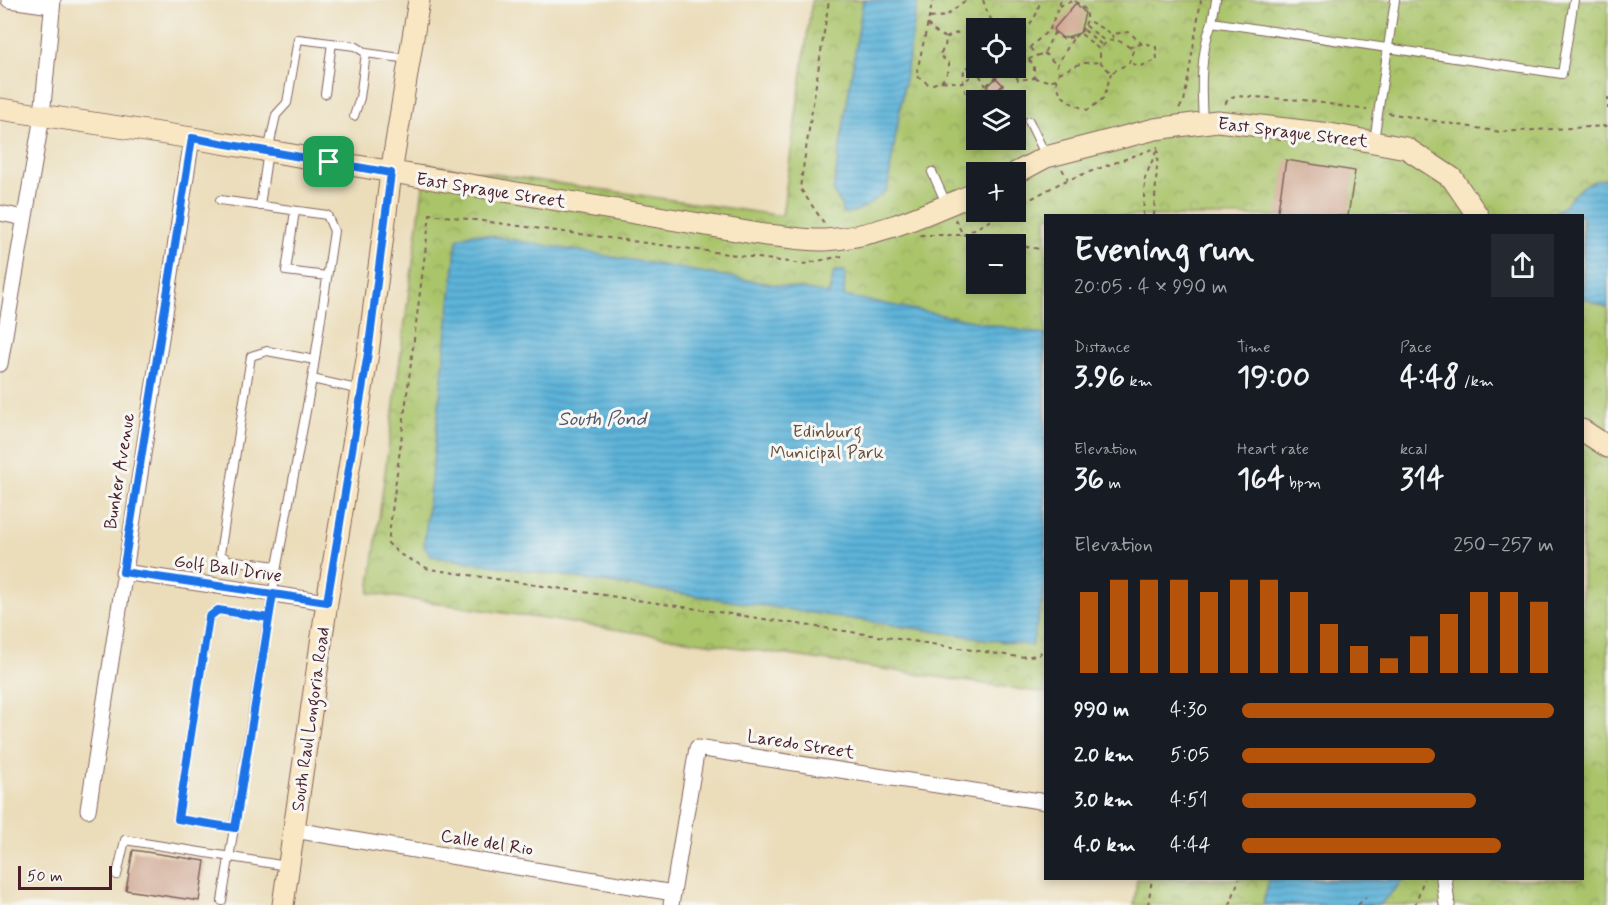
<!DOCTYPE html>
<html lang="en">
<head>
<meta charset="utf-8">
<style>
  :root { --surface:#171b24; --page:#242831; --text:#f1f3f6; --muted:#9ea1a6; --accent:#b45309 }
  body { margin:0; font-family:Mynerve,sans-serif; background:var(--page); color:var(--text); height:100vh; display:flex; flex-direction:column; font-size:22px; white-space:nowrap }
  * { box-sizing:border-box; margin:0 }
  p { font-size:20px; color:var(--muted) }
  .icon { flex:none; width:33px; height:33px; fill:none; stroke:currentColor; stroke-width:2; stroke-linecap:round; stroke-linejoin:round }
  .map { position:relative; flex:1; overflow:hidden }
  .details { position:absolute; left:1044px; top:214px; width:540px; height:666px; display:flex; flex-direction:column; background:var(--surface); border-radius:0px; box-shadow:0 3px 9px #0003 }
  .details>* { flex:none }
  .controls { position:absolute; left:966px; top:18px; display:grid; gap:12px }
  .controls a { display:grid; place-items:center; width:60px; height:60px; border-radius:0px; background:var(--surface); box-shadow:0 3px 9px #0003; font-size:30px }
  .scale { position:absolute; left:18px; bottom:15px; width:94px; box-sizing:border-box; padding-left:6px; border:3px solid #4a1f2b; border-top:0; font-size:16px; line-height:21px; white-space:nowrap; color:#4a1f2b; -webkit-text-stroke:4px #f6f6f2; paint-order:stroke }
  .pin { position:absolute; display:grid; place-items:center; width:51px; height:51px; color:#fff; margin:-26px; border-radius:12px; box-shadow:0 3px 9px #0006 }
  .round { display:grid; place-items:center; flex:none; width:63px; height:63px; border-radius:0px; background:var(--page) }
  .head { display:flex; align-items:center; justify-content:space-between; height:102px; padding:0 30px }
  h1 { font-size:33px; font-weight:800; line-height:45px }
  .metrics { display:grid; grid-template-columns:repeat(3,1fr); gap:9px; height:102px; padding:6px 30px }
  .metrics div { display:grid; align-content:center }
  .metrics b { font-size:30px; font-weight:800 }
  .metrics small { font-size:16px; font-weight:400 }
  .metrics p { font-size:16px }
  .chart { height:168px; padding:12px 30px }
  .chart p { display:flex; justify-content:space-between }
  .chart svg { width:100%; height:108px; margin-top:6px; stroke:var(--accent); stroke-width:6 }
  ul { padding:0 30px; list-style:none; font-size:20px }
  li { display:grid; grid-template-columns:96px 72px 1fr; align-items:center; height:45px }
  li i { height:15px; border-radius:8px; background:var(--accent) }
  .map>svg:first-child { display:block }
  .park { fill:url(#park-crowns); stroke:#7a724a; stroke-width:1.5; fill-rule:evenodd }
  .water { fill:url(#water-rules); stroke:#536982; stroke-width:1.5 }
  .building { fill:#cb9e85 }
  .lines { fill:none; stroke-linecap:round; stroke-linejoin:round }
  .lane-casing { stroke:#82625d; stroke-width:10 }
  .street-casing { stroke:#82625d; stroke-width:17 }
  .secondary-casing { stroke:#82625d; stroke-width:23 }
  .path { stroke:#82625d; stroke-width:2; stroke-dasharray:4.5 4.5; stroke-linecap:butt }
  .lane { stroke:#fff; stroke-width:8 }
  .street { stroke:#fff; stroke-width:15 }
  .secondary { stroke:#f9e7c3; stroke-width:21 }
  .route-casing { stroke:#fff; stroke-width:12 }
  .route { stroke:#1a73e8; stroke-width:8 }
  .labels { text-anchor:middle; stroke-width:6; stroke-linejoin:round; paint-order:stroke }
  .street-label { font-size:18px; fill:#4a1f2b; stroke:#f6f6f2 }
  .park-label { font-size:18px; fill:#67513e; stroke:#f6f6f2 }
  .water-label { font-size:20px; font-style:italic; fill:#505368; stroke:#f6f6f2 }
</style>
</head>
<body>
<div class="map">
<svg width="1608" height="905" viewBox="0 0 1608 905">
  <defs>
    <pattern id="park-crowns" width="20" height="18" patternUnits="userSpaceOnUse" patternTransform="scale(1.5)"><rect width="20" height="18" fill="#aac46a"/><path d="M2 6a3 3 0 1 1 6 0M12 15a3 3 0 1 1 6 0" fill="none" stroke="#8c9f57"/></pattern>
    <pattern id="water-rules" width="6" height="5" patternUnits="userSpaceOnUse" patternTransform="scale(1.5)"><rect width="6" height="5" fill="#5cb3d9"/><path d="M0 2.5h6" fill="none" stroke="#4e91b0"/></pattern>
  </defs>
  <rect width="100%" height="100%" fill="#f6f6f2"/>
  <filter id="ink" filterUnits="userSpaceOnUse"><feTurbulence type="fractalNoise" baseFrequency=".0167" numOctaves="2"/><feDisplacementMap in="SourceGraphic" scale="12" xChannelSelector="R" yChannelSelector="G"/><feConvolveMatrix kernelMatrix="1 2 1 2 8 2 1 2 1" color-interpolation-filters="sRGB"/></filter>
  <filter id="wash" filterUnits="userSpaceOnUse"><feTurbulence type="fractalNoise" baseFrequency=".008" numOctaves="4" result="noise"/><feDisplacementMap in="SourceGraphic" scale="24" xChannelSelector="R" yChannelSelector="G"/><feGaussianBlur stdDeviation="1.35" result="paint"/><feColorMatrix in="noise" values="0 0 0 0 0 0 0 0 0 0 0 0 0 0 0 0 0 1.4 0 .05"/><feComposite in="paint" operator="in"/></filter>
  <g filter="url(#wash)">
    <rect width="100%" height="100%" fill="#ebddba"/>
    <path class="park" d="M812,0H1608V905H1134L1137,879H1582V216H1046L1045,693L369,593L426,164L782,216ZM976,28H1016V68H976ZM976,100H1016V140H976ZM976,172H1016V212H976ZM976,244H1016V284H976Z"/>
    <path class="water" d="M863,0H918L887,190C875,200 858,215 842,213L841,204L833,192Z
      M1604,179L1608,180V308L1583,298L1582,216H1549C1576,203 1570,184 1604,179Z
      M473,233L829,294L834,271H845L844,296L1045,335L1046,584L1032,646L430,556L424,544L457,239Z
      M1269,879H1404L1380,905H1263Z"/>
    <g id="blocks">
      <path class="building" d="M1076,3L1085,13L1080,33L1063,38L1053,30Z
        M996,78L1003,85L993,94L987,87Z
        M1286,160L1355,171L1348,216H1277Z
        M133,850L205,861L199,901L126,890Z"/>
    </g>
  </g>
  <g filter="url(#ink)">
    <use href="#blocks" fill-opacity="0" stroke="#82625d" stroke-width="1.5"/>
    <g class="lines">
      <defs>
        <path id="lane" d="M1216,0L1212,22L1562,74L1574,0
          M325,94L332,43
          M354,116L360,98L366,53
          M1029,121L1046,156
          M1203,121C1201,88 1200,53 1212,22
          M1374,141L1395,0
          M932,172L946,203
          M220,200L327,215L334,231L312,379L361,390
          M260,206L268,151L276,115L287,103L298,39L355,46L366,53L408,59
          M295,211L286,271L327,276
          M277,566L228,560L220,554L251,356L267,351L315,360
          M235,828L178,819L209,617L217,610L269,618
          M117,875L125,840L287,866
          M222,901L277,566L312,379"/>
        <path id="street" d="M9,0L52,6
          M0,213L24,218
          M0,364L42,116L53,0
          M123,572L327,602
          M88,810L192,138
          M294,830L673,893
          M1444,879L1447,905
          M671,905L697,748L1046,802"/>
        <path id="secondary" d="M0,109L192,138L765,235C784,236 806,241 825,240C879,237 928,213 976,193
          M1016,173L1046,157L1155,129L1217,121L1330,134L1406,148L1452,178L1478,216
          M1582,430L1608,447
          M283,905L327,602L368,353L391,173L419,0"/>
      </defs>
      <use href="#lane" class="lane-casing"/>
      <use href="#street" class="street-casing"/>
      <use href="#secondary" class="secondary-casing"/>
      <path class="path" d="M983,0L987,12L996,28
        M1075,1L1087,11V20
        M1059,6L1075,0
        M930,18L946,16L966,0
        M928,24L932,30L946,38L945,47L939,55L949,63V70L942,81L930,85L916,76L933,0
        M1085,25L1087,20L1112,34
        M1084,30L1102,45
        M1081,32L1085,25L1106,42
        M1016,36C1030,26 1037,18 1040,0
        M1074,37L1080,33L1100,50V62L1111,73L1129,63L1133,51C1123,40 1108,34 1100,50
        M946,38L961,31
        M1113,39L1112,34L1129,32L1142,44
        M976,46L972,55L976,57
        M1129,47L1145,43L1156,47L1157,60L1141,66L1129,63
        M1030,48L1037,56
        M1044,53L1057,65
        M974,56L971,66L977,71L981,68
        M1016,60L1050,29L1061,0
        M971,66L964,69L963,83L977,71L986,86
        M994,68L999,74
        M1013,68L1018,80L1034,78V65L1022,54
        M1014,70L1027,60L1044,53L1054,33L1051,29
        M1059,73L1082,63L1100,62
        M1034,78L1049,81L1056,79L1059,73L1057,65L1074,37L1063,39L1054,33
        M1056,79C1058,98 1072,105 1088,110L1104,98L1111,73
        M942,81L963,83L969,105
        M1608,97V109
        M1225,104L1229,98L1235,96L1303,100L1367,110
        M1179,108L1184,102L1201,0
        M1388,113L1501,132L1608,126
        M976,149C956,102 974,97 1007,68
        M1062,169L1068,179
        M1016,207L1062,182L1158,147
        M1143,216L1145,178L1158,147
        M1154,216L1158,150
        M955,219L963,235
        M824,223L800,188L829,0
        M920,235H963L1015,244
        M963,235L1007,212
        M1016,245L1046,250
        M842,256L803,264L430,214L388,543L399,554L429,569L1019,657L1039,655L1046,645
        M1148,905L1152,879
        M1230,905L1239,879
        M1358,905L1366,897
        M1415,905L1424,879"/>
      <use href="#lane" class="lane"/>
      <use href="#street" class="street"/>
      <use href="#secondary" class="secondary"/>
    </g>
  </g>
  <g class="lines" filter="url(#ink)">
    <defs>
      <path id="route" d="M329,162L192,138L123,572L273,594L269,618L218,610L209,617L178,819L235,828L273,594L327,602L368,353L391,173L329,162"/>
    </defs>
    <use href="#route" class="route-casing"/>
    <use href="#route" class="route"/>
  </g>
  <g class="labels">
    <g class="street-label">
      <text transform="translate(1293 132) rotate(7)" y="6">East Sprague Street</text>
      <text transform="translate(491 190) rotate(9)" y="6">East Sprague Street</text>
      <text transform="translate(119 471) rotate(-81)" y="6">Bunker Avenue</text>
      <text transform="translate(228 568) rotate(8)" y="6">Golf Ball Drive</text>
      <text transform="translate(310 719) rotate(-82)" y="6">South Raul Longoria Road</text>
      <text transform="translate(801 744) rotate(9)" y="6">Laredo Street</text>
      <text transform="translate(487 842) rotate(9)" y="6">Calle del Rio</text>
    </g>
    <g class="park-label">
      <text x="827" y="437">Edinburg<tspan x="827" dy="21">Municipal Park</tspan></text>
    </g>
    <g class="water-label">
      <text x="602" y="425">South Pond</text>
    </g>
  </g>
</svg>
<div class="controls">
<a><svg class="icon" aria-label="locate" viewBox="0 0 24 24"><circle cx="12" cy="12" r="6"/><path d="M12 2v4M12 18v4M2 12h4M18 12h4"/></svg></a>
<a><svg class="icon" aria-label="layers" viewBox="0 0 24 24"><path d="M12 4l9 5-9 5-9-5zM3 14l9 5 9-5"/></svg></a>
<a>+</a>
<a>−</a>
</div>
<div class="scale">50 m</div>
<div class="pin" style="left:329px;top:162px;background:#1e9e55"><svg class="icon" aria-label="arrive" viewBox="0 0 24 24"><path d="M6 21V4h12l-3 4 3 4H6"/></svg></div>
<section class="details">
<div class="head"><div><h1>Evening run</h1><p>20:05 · 4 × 990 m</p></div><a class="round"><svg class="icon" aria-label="share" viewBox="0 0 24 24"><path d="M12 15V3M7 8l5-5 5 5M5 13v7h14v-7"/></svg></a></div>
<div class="metrics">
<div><p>Distance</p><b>3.96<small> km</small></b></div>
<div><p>Time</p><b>19:00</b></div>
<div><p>Pace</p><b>4:48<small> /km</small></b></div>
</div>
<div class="metrics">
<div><p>Elevation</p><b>36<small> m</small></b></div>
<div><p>Heart rate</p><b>164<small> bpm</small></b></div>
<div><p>kcal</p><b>314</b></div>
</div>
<div class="chart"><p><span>Elevation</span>250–257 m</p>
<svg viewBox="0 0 160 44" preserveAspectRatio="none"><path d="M5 44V11M15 44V6M25 44V6M35 44V6M45 44V11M55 44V6M65 44V6M75 44V11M85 44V24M95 44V33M105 44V38M115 44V29M125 44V20M135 44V11M145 44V11M155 44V15"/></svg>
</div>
<ul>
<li><b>990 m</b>4:30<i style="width:100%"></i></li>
<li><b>2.0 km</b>5:05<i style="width:62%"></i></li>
<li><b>3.0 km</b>4:51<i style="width:75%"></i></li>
<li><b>4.0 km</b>4:44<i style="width:83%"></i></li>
</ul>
</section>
</div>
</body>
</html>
